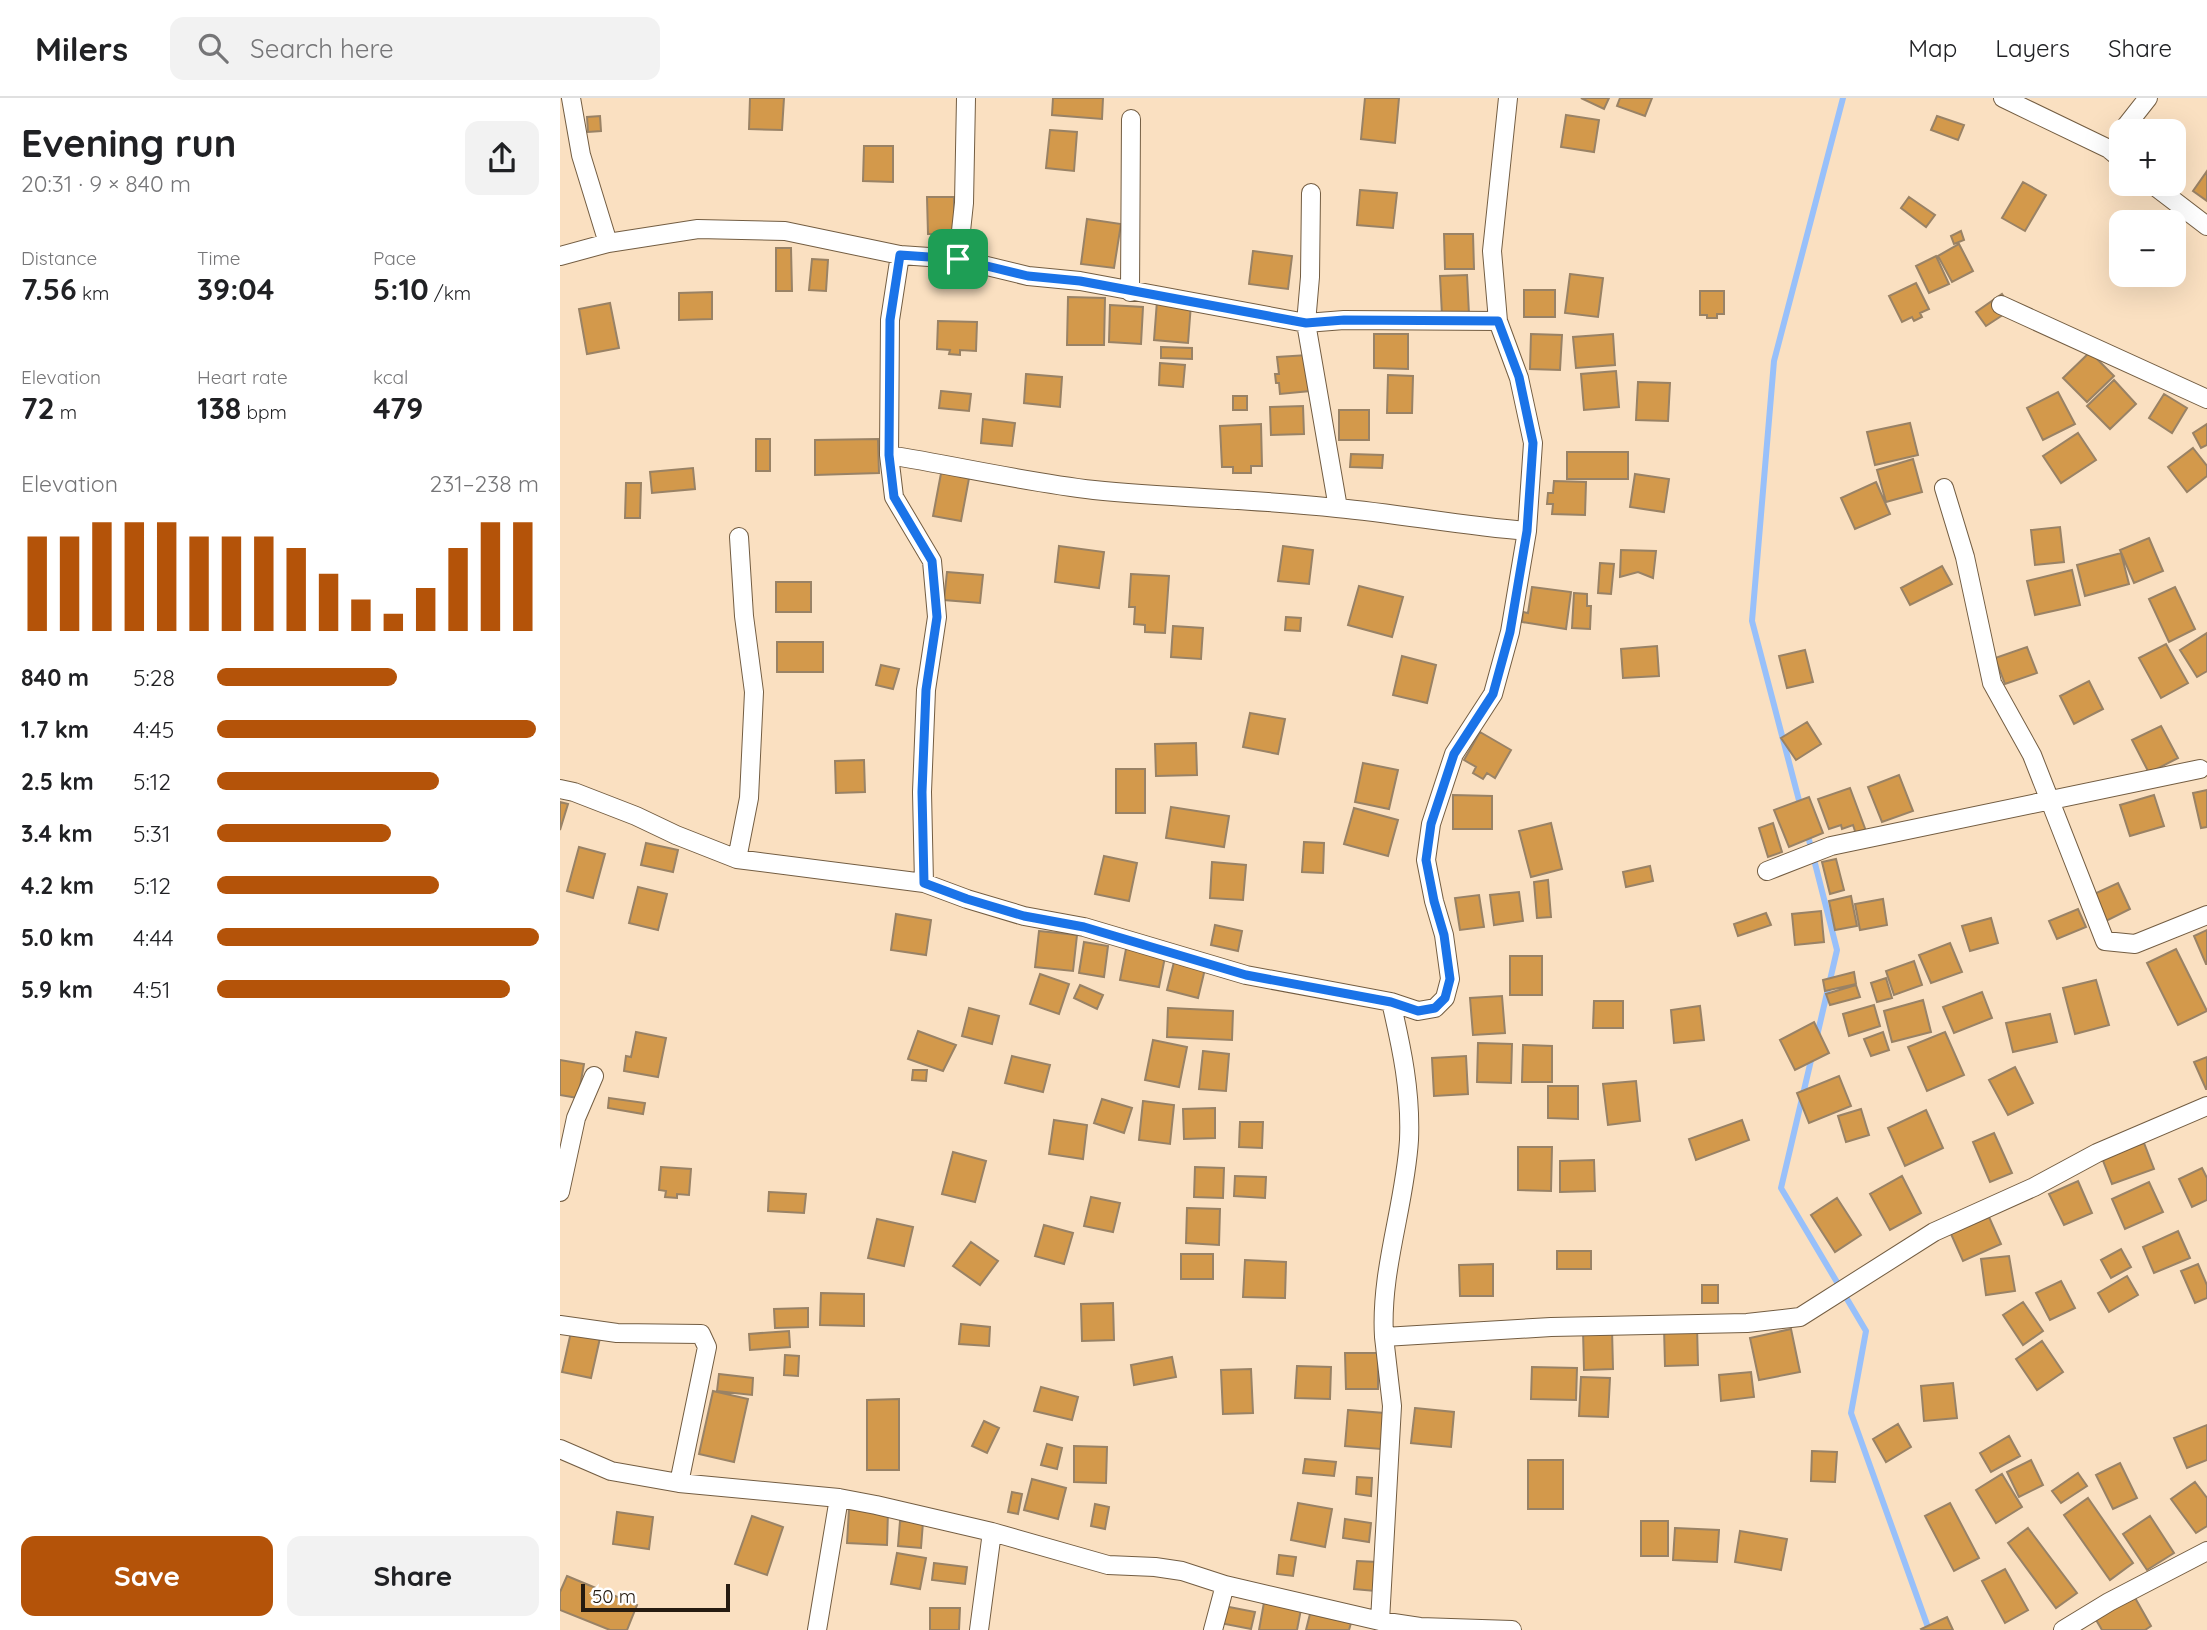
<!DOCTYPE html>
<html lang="en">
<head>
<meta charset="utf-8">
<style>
  :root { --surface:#fff; --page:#f2f2f2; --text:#202124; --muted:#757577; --line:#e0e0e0; --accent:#b45309 }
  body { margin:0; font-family:Quicksand,sans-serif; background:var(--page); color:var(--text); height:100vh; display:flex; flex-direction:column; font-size:26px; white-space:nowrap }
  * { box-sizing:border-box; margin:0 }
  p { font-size:23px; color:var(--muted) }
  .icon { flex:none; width:38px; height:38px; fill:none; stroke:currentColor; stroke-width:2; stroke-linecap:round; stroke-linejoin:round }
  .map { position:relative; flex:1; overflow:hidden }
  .drawer { display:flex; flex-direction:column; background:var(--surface); width:560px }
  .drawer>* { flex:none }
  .tools { position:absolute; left:1549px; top:21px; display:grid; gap:14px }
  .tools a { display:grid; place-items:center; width:77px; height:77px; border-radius:14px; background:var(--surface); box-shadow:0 7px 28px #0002; font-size:35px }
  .scale { position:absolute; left:21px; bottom:18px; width:149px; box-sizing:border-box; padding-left:7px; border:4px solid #251b10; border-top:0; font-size:19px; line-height:24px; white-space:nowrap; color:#251b10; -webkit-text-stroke:5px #fff; paint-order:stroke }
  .pin { position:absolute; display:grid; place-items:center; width:60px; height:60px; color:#fff; margin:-30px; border-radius:14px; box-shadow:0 4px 10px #0006 }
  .round { display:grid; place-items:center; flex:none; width:74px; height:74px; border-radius:14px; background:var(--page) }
  .headline { display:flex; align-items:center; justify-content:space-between; height:119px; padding:0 21px }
  h1 { font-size:38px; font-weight:700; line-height:52px }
  .stats { display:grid; grid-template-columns:repeat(3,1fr); gap:10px; height:119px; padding:7px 21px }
  .stats div { display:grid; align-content:center }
  .stats b { font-size:30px; font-weight:700 }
  .stats small { font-size:19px; font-weight:400 }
  .stats p { font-size:19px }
  .chart { height:196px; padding:14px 21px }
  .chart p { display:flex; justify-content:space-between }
  .chart svg { width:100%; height:126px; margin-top:7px; stroke:var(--accent); stroke-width:6 }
  .primary-button { display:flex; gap:14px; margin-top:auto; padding:14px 21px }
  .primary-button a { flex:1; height:80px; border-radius:14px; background:var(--accent); color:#fff; font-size:28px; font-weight:700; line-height:80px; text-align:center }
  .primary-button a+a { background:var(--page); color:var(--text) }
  ul { padding:0 21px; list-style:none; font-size:23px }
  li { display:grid; grid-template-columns:112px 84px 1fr; align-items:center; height:52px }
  li i { height:18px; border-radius:9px; background:var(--accent) }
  header { display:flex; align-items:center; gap:42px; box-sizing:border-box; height:98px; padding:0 35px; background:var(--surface); border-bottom:2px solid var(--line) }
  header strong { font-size:33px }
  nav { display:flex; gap:38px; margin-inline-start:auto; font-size:24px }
  .search { width:490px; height:63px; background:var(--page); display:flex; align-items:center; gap:18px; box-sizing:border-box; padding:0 24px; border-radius:14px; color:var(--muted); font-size:26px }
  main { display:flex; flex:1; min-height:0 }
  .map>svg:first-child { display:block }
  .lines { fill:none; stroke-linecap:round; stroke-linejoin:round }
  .stream { stroke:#98c0fa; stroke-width:6 }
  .building { fill:#d3994b; stroke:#998265; stroke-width:2 }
  .minor-casing { stroke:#735d42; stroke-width:20 }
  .minor { stroke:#fff; stroke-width:18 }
  .route-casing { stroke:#fff; stroke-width:14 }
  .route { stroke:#1a73e8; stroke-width:9 }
</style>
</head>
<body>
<header>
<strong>Milers</strong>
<div class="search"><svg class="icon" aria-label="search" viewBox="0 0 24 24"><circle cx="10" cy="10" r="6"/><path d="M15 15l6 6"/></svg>Search here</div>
<nav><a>Map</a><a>Layers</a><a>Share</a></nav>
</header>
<main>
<section class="drawer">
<div class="headline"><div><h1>Evening run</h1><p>20:31 · 9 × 840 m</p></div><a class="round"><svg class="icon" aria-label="share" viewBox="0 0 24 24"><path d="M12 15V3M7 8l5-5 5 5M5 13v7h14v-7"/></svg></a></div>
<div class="stats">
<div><p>Distance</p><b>7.56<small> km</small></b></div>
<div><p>Time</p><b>39:04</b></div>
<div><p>Pace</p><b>5:10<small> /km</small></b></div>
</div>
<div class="stats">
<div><p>Elevation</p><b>72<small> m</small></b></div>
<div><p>Heart rate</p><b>138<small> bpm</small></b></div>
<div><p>kcal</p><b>479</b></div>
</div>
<div class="chart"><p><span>Elevation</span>231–238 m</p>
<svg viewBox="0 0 160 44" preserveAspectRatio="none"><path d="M5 44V11M15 44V11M25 44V6M35 44V6M45 44V6M55 44V11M65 44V11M75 44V11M85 44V15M95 44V24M105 44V33M115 44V38M125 44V29M135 44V15M145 44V6M155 44V6"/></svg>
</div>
<ul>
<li><b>840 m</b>5:28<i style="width:56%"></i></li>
<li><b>1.7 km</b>4:45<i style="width:99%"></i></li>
<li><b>2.5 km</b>5:12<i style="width:69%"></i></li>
<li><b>3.4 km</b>5:31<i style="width:54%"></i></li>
<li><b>4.2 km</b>5:12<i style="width:69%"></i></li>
<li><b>5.0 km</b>4:44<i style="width:100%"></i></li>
<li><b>5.9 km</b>4:51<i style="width:91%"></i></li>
</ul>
<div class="primary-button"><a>Save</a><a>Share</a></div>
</section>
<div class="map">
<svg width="1647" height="1532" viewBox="0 0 1647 1532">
  <rect width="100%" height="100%" fill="#fae0c1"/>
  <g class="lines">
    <path class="stream" d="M1241,710L1192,523L1214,263L1283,0
      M1247,734L1277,852L1257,938
      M1252,958L1221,1090L1306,1233L1291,1315L1369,1532"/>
  </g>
  <path class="building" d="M190,0H224L222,32L189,31Z
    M493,0H543L542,21L492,17Z
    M805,0H839L835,45L801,41Z
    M1021,0H1049L1044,11Z
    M1060,0H1092L1085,18L1057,8Z
    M1006,17L1039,22L1034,54L1001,49Z
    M40,18L41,33L28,34L27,19Z
    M1377,18L1404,27L1398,42L1371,32Z
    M490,32L517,34L514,73L486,70Z
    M304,48H333V84L303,83Z
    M1647,73V103L1633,93Z
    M1463,84L1486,97L1465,133L1442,120Z
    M800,92L837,95L833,130L797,127Z
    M367,99H394V136H368Z
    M1349,99L1375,117L1366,129L1341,110Z
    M527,121L561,126L554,170L521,166Z
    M1401,133L1404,142L1394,146L1391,138Z
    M884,136H913L914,171H885Z
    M1399,146L1413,173L1392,184L1378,158Z
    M216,150H231L232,193H216Z
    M693,153L732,158L728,191L689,186Z
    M1376,158L1389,186L1369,195L1356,168Z
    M252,161L268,162L266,193L249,192Z
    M1010,176L1043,180L1038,219L1005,215Z
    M907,177L909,216L882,217L880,178Z
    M1356,185L1369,211L1360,215L1362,219L1354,223L1352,219L1342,224L1329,198Z
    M964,192H995V219H964Z
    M1140,193H1164V216H1157V220H1147V217H1140Z
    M152,194V221L119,222V195Z
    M1442,196L1452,211L1426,228L1416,214Z
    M508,199L545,200L544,247H507Z
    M597,203L631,206L628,245L594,242Z
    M50,205L59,250L27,256L19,211Z
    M550,207L583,209L581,246L549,244Z
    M378,223L417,224L416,253L400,252V257L389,256L390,252L377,251Z
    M814,236H848V271L814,270Z
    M971,236L1002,237L1000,272L970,271Z
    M1053,236L1055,267L1016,270L1013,239Z
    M601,249L632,250V261L601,260Z
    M1530,254L1554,278L1527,304L1503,280Z
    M748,257L750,293L720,296L719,285H716L715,276H719L717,259Z
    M600,265L625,267L623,289L599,287Z
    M1056,273L1059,309L1024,312L1021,276Z
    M466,276L502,279L500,309L464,305Z
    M828,277L853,278L852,315H827Z
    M1554,282L1576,306L1550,331L1527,308Z
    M1078,284L1110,285L1108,323L1076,322Z
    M381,293L411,296L409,313L379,310Z
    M1498,294L1515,326L1483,342L1467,310Z
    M1604,296L1627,310L1612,335L1589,320Z
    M673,298H687V312H673Z
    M743,308L744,336L711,337L710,309Z
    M779,312H809V342H779Z
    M423,321L455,325L452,348L421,345Z
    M1350,325L1358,357L1315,367L1307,334Z
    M701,326L702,368H691V375H673V369H662L660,328Z
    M1647,326V347L1641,350L1633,335Z
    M1518,335L1536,362L1501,385L1483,358Z
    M196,341H210V373H196Z
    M318,341L319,375L255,377V342Z
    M1633,350L1647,368V378L1627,394L1608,369Z
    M1007,354H1068V381H1007Z
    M791,356L823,357L822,370L790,369Z
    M1353,361L1362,394L1326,404L1317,372Z
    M133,370L135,391L92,395L90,374Z
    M382,370L410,375L401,423L373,418Z
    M1075,376L1109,381L1104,414L1070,409Z
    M994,383L1026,384L1025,417L992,416L993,406H987L988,395H993Z
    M1316,384L1330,416L1295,431L1281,400Z
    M66,385H81L80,420H65Z
    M1500,429L1504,464L1475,467L1471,432Z
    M1589,440L1603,473L1574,485L1560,452Z
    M499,448L544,454L539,490L495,484Z
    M723,448L753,452L749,486L718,483Z
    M1061,452L1096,453L1093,480L1078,474L1060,479Z
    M1561,455L1569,486L1525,498L1517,467Z
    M1040,465L1054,466L1051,496L1038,495Z
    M1382,468L1392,486L1350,507L1341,490Z
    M1512,472L1520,507L1475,517L1467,483Z
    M387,474L423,477L420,505L384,502Z
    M571,476L609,478L605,535L585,534V527L574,526L575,509H569Z
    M216,484H251V514H216Z
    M799,488L843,499L832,539L788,527Z
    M972,489L1011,494L1006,531L962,524L963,514L968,515Z
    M1615,489L1635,531L1609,544L1589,501Z
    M1014,495L1027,496V508H1031L1030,531L1012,530Z
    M726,519L741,520L740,533L725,532Z
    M613,528L643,530L641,561L611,559Z
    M1647,535V573L1637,579L1620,552Z
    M217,544H263V574H217Z
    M1606,546L1628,585L1601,600L1579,560Z
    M1097,548L1099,578L1063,580L1061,551Z
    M1467,549L1477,575L1445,586L1435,560Z
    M1245,552L1253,584L1227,590L1219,558Z
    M842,558L876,567L867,605L833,597Z
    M321,567L339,571L333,591L316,587Z
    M1529,583L1543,611L1514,626L1500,598Z
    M690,615L725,621L718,656L683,649Z
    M1247,624L1261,646L1236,662L1221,640Z
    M1601,628L1618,660L1589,675L1572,642Z
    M920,634L951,652L935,680L927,675L923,681L913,675L916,669L904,662Z
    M636,645L637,677L596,678L595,646Z
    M304,662L305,694L276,695L275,663Z
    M803,665L838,672L829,711L795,704Z
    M556,671H585V715H556Z
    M1339,677L1353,713L1322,724L1308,689Z
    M1290,690L1306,733L1296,736L1293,727L1282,731L1281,727L1269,731L1258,701Z
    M1647,692V729L1641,730L1633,695Z
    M893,697L932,698V731H893Z
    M1594,697L1604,728L1570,738L1560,707Z
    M1249,699L1263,735L1229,749L1214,712Z
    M0,704L8,706L0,732Z
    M611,709L669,718L664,749L606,740Z
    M794,710L838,722L828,758L784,746Z
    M991,725L1002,771L971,779L959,733Z
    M1213,725L1222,754L1208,759L1199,730Z
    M744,744L764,745L763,775L742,774Z
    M86,745L118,752L113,774L81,767Z
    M19,749L45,756L33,800L7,793Z
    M544,758L577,765L569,803L535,796Z
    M1276,761L1284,792L1270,796L1262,764Z
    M652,764L686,767L683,802L650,800Z
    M1090,768L1093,783L1066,789L1063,774Z
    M988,782L991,819L977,820L974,784Z
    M1558,785L1570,811L1544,824L1532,797Z
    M78,789L107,796L98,832L69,825Z
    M959,794L963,823L934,827L930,797Z
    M919,797L924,829L900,832L895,800Z
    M1291,798L1297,828L1275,832L1269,803Z
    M1323,801L1327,827L1300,832L1295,806Z
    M1518,811L1526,829L1497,841L1489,823Z
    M1261,813L1264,844L1235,847L1232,816Z
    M1206,815L1211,827L1178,838L1174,826Z
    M336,816L371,822L366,857L331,852Z
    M1431,820L1438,845L1410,853L1402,828Z
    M655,827L682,833L678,853L651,847Z
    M1647,832V866H1646L1634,838Z
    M479,833L517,837L513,873L475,869Z
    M524,844L548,848L544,879L519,875Z
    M1390,845L1402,874L1371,885L1359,857Z
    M567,846L606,854L599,889L560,882Z
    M1616,851L1647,913L1618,927L1587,865Z
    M950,858H982V897H950Z
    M1354,863L1362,887L1334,897L1326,873Z
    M614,864L645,871L638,900L607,892Z
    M1294,874L1296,886L1265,893L1263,882Z
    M480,876L509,886L499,916L470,906Z
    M1326,880L1332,900L1317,904L1311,885Z
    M1536,882L1549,927L1515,936L1503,890Z
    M520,887L543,897L537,911L514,900Z
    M1296,887L1300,899L1270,907L1266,896Z
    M1422,894L1432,920L1394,935L1383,909Z
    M942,898L945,935L913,937L910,900Z
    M1363,902L1371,934L1332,944L1324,913Z
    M1034,903H1063V930H1033Z
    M1314,907L1320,928L1289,938L1283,916Z
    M1140,908L1144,942L1114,945L1111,912Z
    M409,910L439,918L432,946L402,938Z
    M608,910L673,913L672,942L607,939Z
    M1490,916L1497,944L1453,954L1446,925Z
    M1254,924L1269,955L1235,972L1220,942Z
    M358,933L396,947L383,973L348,961Z
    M76,934L106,940L98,979L64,973L66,958L71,959Z
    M1323,934L1329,952L1311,958L1304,941Z
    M1385,934L1404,977L1367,993L1348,949Z
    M593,942L627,949L619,989L585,982Z
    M918,945L952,946L951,985L917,984Z
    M963,947L992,948V984H962Z
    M643,953L669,956L666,993L639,991Z
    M452,958L490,967L483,994L445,985Z
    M906,958L908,996L874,998L872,960Z
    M1647,959V991H1646L1634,964Z
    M0,962L24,966L18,1000L0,997Z
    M1455,969L1473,1005L1448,1017L1429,982Z
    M353,972H367L366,983L352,982Z
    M1279,978L1291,1008L1249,1025L1237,995Z
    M1076,983L1080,1023L1048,1027L1043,986Z
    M988,988H1018V1021L988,1020Z
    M49,1000L85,1005L83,1016L48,1010Z
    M542,1001L572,1010L564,1035L534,1025Z
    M583,1003L614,1007L610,1046L579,1042Z
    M655,1010V1040L624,1041L623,1011Z
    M1301,1011L1309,1037L1286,1044L1278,1018Z
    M1366,1012L1383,1050L1345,1068L1328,1030Z
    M494,1022L527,1027L523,1061L489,1056Z
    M1182,1022L1189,1042L1136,1062L1129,1041Z
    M680,1024H703L702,1050L679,1049Z
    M1434,1035L1452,1075L1430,1084L1413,1044Z
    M1584,1045L1594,1071L1552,1086L1542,1060Z
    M958,1049H992L991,1093L958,1092Z
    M393,1054L426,1063L415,1104L382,1096Z
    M1034,1062L1035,1093L1000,1094V1063Z
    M101,1069L131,1071L129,1097L117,1096V1100L105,1099L106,1093L99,1092Z
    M635,1069L664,1070L663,1100L634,1099Z
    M1642,1070L1647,1080V1102L1632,1109L1619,1081Z
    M675,1078L706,1079L705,1100L674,1098Z
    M1342,1078L1361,1115L1330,1132L1310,1096Z
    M1518,1083L1532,1115L1504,1127L1489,1096Z
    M1589,1084L1603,1114L1565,1131L1552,1101Z
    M209,1094L246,1096L244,1115L208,1113Z
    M531,1099L560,1105L553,1134L524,1128Z
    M1277,1100L1301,1137L1275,1154L1251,1117Z
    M627,1110L660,1111L659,1147L626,1145Z
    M1429,1119L1441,1146L1403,1163L1391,1136Z
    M317,1121L353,1129L344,1168L308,1160Z
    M484,1127L513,1135L504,1166L475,1158Z
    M1618,1133L1630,1160L1594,1175L1583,1149Z
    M411,1144L438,1163L420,1187L393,1168Z
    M1561,1151L1571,1169L1551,1180L1541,1162Z
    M997,1153H1031V1171H997Z
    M621,1156H653V1181H621Z
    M1449,1158L1455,1193L1426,1197L1421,1161Z
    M685,1162L726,1164L725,1200L683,1199Z
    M933,1166V1198H900L899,1167Z
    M1638,1166L1647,1187V1200L1635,1205L1621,1173Z
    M1567,1178L1578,1197L1549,1214L1538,1195Z
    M1501,1183L1515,1210L1490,1222L1476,1195Z
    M1142,1187H1158V1205H1142Z
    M261,1195L304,1196V1228L260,1227Z
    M1463,1204L1483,1233L1463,1247L1443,1217Z
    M553,1205L554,1242L522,1243L521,1206Z
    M248,1210V1229L215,1230L214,1211Z
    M401,1226L430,1229L429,1248L399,1246Z
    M1137,1228L1138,1267L1105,1268L1104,1229Z
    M1052,1231L1053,1271L1024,1272L1023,1232Z
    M1231,1231L1240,1274L1199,1282L1190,1240Z
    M229,1233L230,1249L190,1252L189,1236Z
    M11,1234L40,1240L31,1280L2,1274Z
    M1482,1243L1503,1274L1477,1292L1456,1261Z
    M785,1255H818V1291H786Z
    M225,1257L239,1258L238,1278L224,1277Z
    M612,1259L616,1279L574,1287L571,1267Z
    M737,1268L771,1269L770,1301L735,1300Z
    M972,1269L1017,1270L1016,1302L971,1301Z
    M691,1271L693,1315L663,1316L661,1272Z
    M1191,1274L1194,1299L1161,1303L1159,1277Z
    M159,1276L193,1280L192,1297L157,1293Z
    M1021,1279L1050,1280L1048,1319L1019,1318Z
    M1393,1285L1397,1320L1364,1323L1361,1288Z
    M481,1289L518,1299L512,1322L474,1313Z
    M153,1293L188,1301L174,1364L139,1356Z
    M339,1301V1372H307V1302Z
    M855,1310L894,1314L891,1349L851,1345Z
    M788,1312L824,1315L821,1351L785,1348Z
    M424,1323L439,1330L427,1355L412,1348Z
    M1338,1326L1351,1349L1326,1364L1313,1341Z
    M1647,1327V1362L1627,1370L1614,1340Z
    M1449,1338L1460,1358L1431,1374L1420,1355Z
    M487,1346L502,1350L497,1371L481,1367Z
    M514,1348L547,1349L546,1385L514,1384Z
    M1252,1353L1277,1354L1275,1384L1251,1383Z
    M745,1361L776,1364L774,1378L743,1375Z
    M968,1362H1003V1411H968Z
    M1471,1362L1483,1387L1459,1399L1447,1374Z
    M1560,1365L1577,1400L1553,1411L1536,1377Z
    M1518,1375L1527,1388L1501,1405L1492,1393Z
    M1442,1376L1462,1409L1436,1425L1416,1392Z
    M797,1379L812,1380L811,1398L796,1396Z
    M472,1381L506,1390L498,1421L464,1412Z
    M1635,1384L1647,1400V1428L1636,1435L1611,1401Z
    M452,1394L462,1396L458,1416L448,1414Z
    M1528,1400L1573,1465L1550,1482L1504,1417Z
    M738,1405L772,1411L765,1449L731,1442Z
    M1390,1405L1419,1460L1394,1473L1365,1418Z
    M535,1406L549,1409L545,1431L531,1428Z
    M289,1411L328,1413L327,1447L287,1445Z
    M57,1414L93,1419L89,1451L53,1446Z
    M192,1418L223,1429L207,1477L175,1466Z
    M1590,1418L1614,1455L1587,1472L1563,1436Z
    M785,1421L811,1425L809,1444L783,1440Z
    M340,1423L363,1424L361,1450L338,1448Z
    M1081,1423H1108V1458H1081Z
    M1115,1430L1159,1432L1157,1464L1113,1462Z
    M1468,1430L1517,1495L1496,1510L1448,1445Z
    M1180,1433L1227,1441L1221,1472L1175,1464Z
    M337,1455L366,1460L360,1491L331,1486Z
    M719,1457L736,1459L733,1478L717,1476Z
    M797,1463L817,1464L815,1493L794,1491Z
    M374,1465L407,1469L405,1486L372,1482Z
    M1445,1471L1468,1512L1445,1525L1422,1483Z
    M7,1478L77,1507L67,1532H50L0,1512V1494Z
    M1574,1498L1591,1528L1585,1532H1542L1535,1520Z
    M705,1499L742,1506L737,1532H699Z
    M664,1508L695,1514L691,1531L660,1525Z
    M370,1510H400L399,1532H370Z
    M750,1516L791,1525L789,1532H746Z
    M1387,1519L1393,1532H1362L1361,1531Z"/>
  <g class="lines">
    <defs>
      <path id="minor" d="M11,0L21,57L48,145
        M1443,0L1549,51L1561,61
        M1562,33L1588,0
        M1592,86L1647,128
        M751,95L750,179L746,225L778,410
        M340,157L330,222L329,357L334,399L372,463L377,519L366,592L362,694L364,785
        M0,158L48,145L138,131L225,133L340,157L398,161L468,178L520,183L746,225L784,222L938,223
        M398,161L404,105L406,0
        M570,194L571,21
        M1441,207L1647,301
        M329,357C397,368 465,384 534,392C614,400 696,401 777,410C841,416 903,428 967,433
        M1384,390L1405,459L1432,585L1472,657L1545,843L1575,846L1647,817
        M0,691L14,694L76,718L116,737L177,761L364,785L407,801L464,818L524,829L686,877L831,904C842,951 851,994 849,1042C845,1108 820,1172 824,1239
        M177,761L189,700L194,594L184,518L179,439
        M1207,773L1271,748L1640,671
        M831,904L858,913L875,910L885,900L890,881L884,837L874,803L866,762L871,726L894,656L933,596L950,534L967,433L973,345L959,280L938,223L932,153L948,0
        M0,1094L16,1020L34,978
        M0,1227L57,1235L141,1236L147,1249L119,1385
        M0,1351L51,1373L119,1385L279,1400L316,1407L432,1434L548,1467L595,1469L622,1473L665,1487L820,1523L860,1529L952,1532
        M820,1523L832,1308L824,1239L991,1229L1187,1225L1240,1219L1374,1134L1474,1089L1537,1055L1647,1008
        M257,1532L279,1400
        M419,1532L432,1434
        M653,1532L665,1487
        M1503,1532L1549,1504L1647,1453"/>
    </defs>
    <use href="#minor" class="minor-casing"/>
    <use href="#minor" class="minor"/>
  </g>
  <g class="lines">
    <defs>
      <path id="route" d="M340,157L398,161L468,178L520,183L746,225L784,222L938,223L959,279L973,345L967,433L950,534L933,596L894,656L871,726L866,762L874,803L884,837L890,881L885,900L875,910L858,913L831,904L686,877L524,829L464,818L407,801L364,785L362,694L366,592L377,519L372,463L334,399L329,357L330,222Z"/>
    </defs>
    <use href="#route" class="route-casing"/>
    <use href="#route" class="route"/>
  </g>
</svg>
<div class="tools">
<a>+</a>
<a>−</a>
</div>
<div class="scale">50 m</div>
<div class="pin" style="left:398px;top:161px;background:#1e9e55"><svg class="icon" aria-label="arrive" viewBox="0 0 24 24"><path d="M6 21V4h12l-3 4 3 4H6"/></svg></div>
</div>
</main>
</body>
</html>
